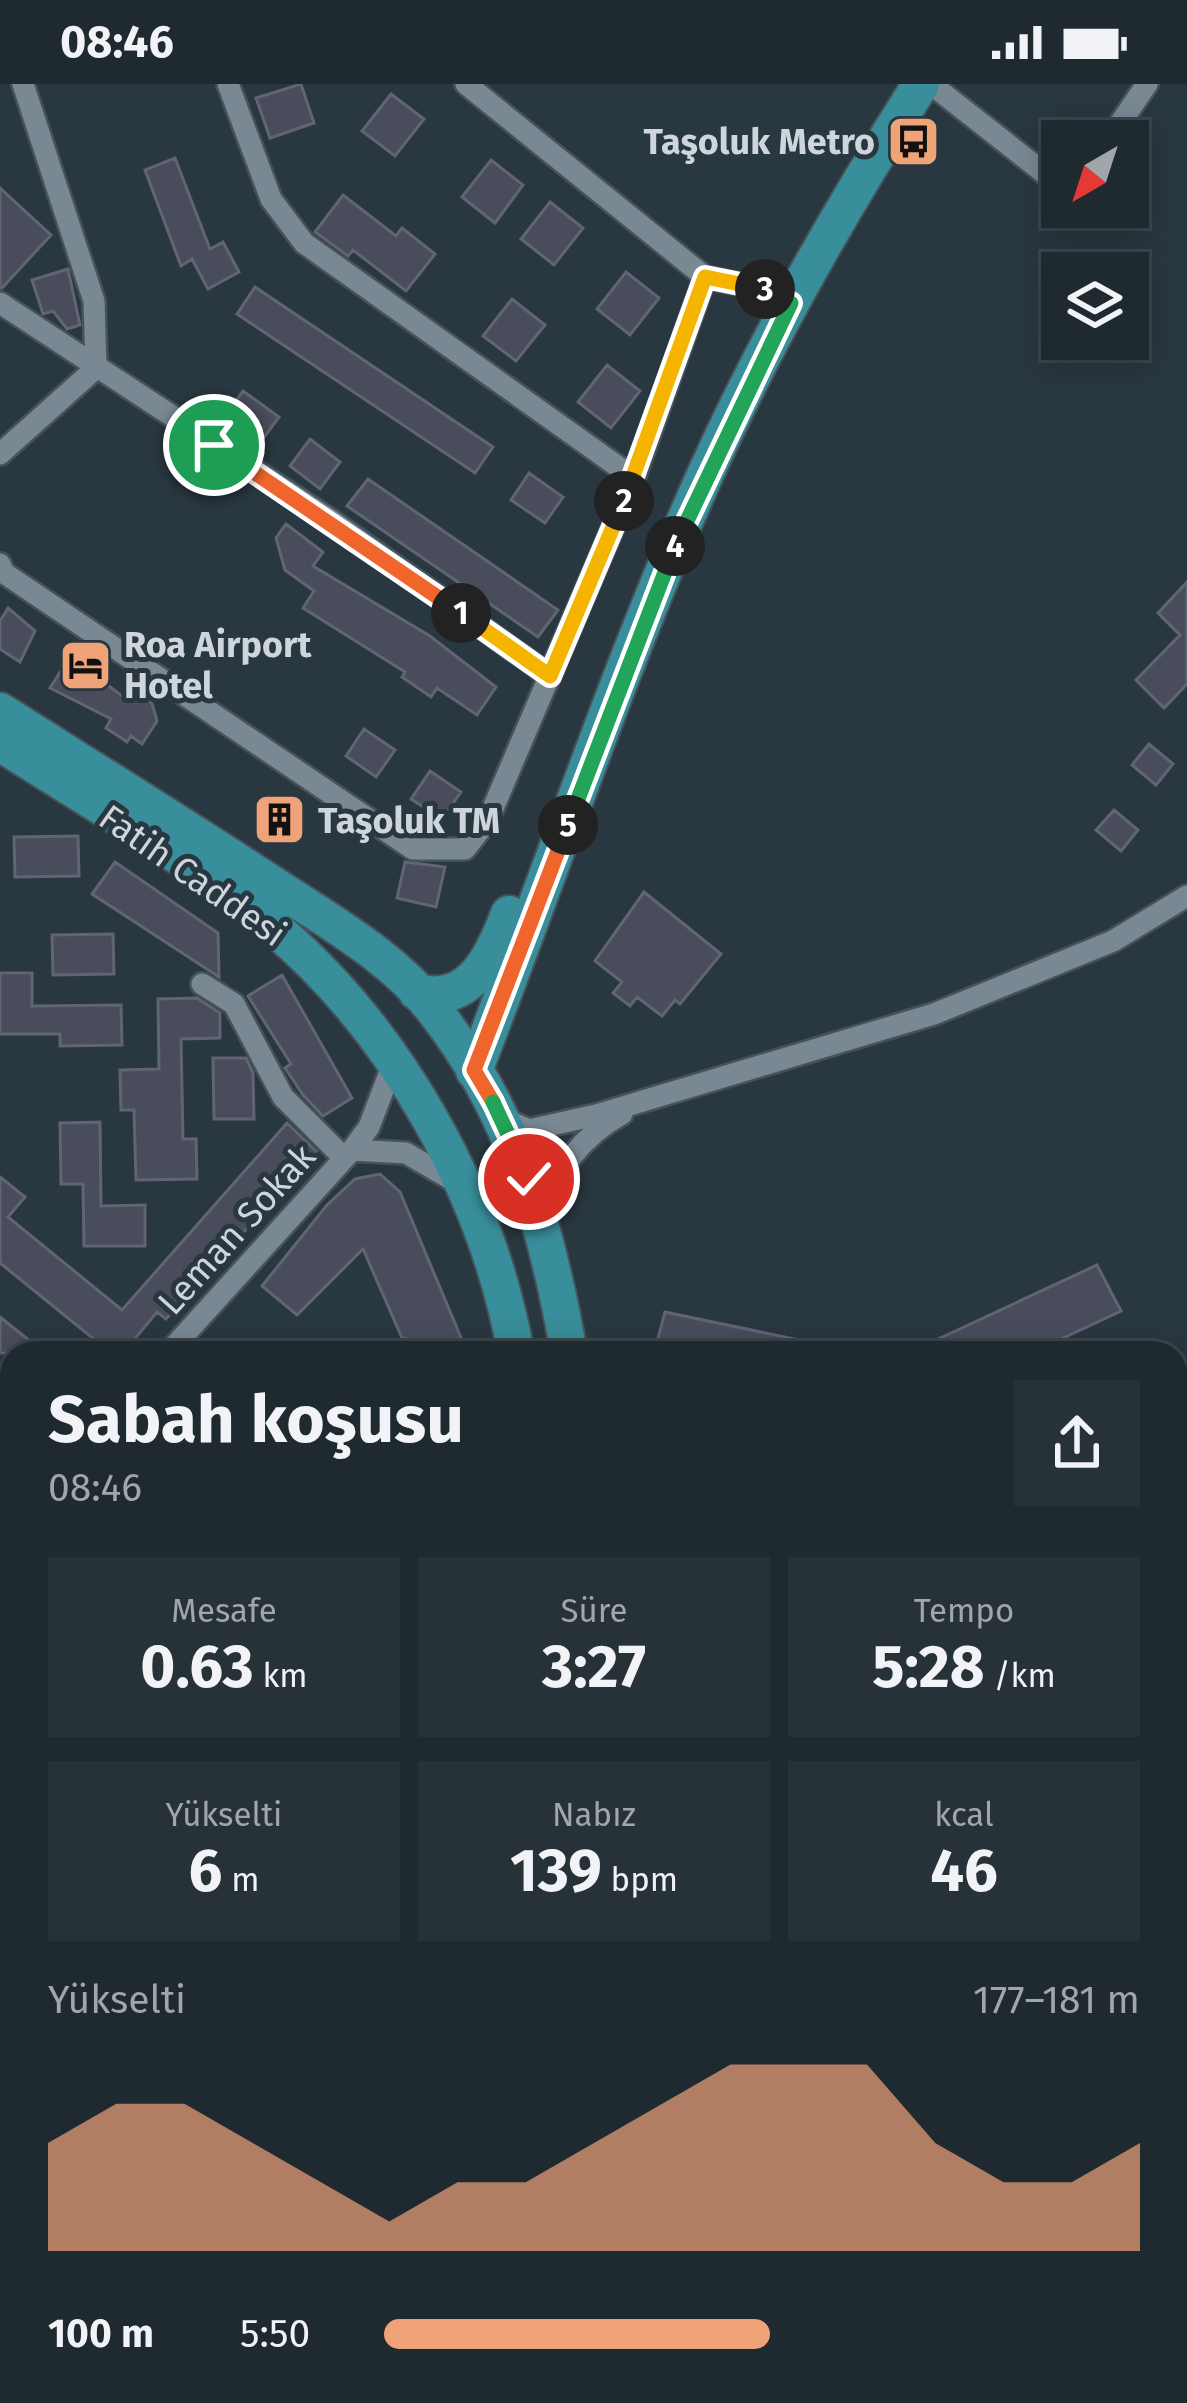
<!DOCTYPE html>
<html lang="tr">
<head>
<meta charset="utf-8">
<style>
  :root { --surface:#1f2930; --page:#273138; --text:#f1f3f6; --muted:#a1a6ab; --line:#3c454c; --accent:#f0a279 }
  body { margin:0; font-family:"Fira Sans",sans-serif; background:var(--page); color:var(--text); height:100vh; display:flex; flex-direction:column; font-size:45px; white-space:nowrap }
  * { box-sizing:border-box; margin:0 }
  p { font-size:39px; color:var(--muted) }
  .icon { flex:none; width:66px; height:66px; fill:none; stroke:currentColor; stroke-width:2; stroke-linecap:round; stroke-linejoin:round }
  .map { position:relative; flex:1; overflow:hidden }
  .side { position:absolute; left:0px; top:1257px; width:1188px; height:1062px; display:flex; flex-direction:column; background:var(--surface); border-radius:36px 36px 0 0; box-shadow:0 6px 30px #0003,0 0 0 3px var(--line) }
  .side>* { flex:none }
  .needle { width:78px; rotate:219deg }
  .tools { position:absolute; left:1041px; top:36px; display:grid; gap:24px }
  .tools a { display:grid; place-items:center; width:108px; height:108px; border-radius:0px; background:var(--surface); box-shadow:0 6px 30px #0003,0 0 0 3px var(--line); font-size:60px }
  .pin { position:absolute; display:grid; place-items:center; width:102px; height:102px; color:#fff; margin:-51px; border:6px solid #fff; border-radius:50%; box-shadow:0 3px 12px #0007 }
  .km { position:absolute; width:60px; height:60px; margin:-30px; border-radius:50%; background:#222; color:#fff; font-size:33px; line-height:60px; text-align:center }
  .round { display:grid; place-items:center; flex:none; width:126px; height:126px; border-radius:0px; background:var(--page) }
  .head { display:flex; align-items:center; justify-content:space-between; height:204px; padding:0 48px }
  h1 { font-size:66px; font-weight:700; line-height:90px }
  .figures { display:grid; grid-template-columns:repeat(3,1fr); gap:18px; height:204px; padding:12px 48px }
  .figures div { display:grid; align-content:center; border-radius:0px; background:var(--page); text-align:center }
  .figures b { font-size:60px; font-weight:700 }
  .figures small { font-size:33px; font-weight:400 }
  .figures p { font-size:33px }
  .chart { height:336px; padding:24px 48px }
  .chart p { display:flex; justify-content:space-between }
  .chart svg { width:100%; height:216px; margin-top:12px; fill:var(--accent); opacity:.7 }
  ul { padding:0 48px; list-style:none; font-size:39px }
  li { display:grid; grid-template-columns:192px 144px 1fr; align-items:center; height:90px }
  li i { height:30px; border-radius:15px; background:var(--accent) }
  .status { display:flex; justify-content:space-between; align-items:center; height:84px; padding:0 60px; background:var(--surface); direction:ltr }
  .status svg { height:33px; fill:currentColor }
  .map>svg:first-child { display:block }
  .building { fill:#494d5b; stroke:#606473; stroke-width:3 }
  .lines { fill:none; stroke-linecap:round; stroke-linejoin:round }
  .minor-casing { stroke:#465259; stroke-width:26 }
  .major-casing { stroke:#465259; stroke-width:40 }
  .minor { stroke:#798893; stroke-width:21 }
  .major { stroke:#388e9a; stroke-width:36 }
  .split-1-casing { stroke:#fff; stroke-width:24 }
  .split-2-casing { stroke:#fff; stroke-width:24 }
  .split-3-casing { stroke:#fff; stroke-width:24 }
  .split-4-casing { stroke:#fff; stroke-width:24 }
  .split-5-casing { stroke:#fff; stroke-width:24 }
  .split-6-casing { stroke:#fff; stroke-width:24 }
  .split-7-casing { stroke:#fff; stroke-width:24 }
  .split-1 { stroke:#f0652b; stroke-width:15 }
  .split-2 { stroke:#f5b400; stroke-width:15 }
  .split-3 { stroke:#f5b400; stroke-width:15 }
  .split-4 { stroke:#22a559; stroke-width:15 }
  .split-5 { stroke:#22a559; stroke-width:15 }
  .split-6 { stroke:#f0652b; stroke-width:15 }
  .split-7 { stroke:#22a559; stroke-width:15 }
  .labels { text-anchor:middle; stroke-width:10; stroke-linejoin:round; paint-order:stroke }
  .poi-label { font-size:36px; font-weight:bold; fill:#ced6dc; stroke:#293740; text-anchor:start }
  .street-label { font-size:36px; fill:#ced6dc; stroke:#293740 }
</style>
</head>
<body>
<div class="status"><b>08:46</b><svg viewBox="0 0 49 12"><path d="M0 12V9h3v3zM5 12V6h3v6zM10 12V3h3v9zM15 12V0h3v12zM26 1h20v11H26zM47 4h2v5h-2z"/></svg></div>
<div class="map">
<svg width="1187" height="2319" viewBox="0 0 1187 2319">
  <rect width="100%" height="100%" fill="#293740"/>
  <path class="building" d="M301,0L314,39L270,54L256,14Z
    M391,10L424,35L395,72L362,47Z
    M175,74L210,165L223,158L239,188L208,205L192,175L181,182L145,86Z
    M491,76L523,101L495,139L462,113Z
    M0,104L51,151L2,204H0Z
    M343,111L396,152L402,144L435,170L406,207L353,166L348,172L315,148Z
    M550,118L583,144L554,181L521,155Z
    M68,185L80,241L67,245L53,227L43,230L32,196Z
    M626,188L659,214L630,251L597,225Z
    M255,203L493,363L475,389L237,230Z
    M512,215L545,241L516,277L483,252Z
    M607,281L640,307L611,344L578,318Z
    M243,307L279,333L260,359L224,333Z
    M310,355L340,378L320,405L290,382Z
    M529,389L563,413L545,439L511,416Z
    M368,395L558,526L538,553L347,422Z
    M286,440L323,468L313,482L430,552L496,603L477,631L437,604L431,613L402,593L405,588L303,524L314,507L285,486L276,454Z
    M1187,498V600L1164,624L1136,596L1180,551L1158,529Z
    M8,524L35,547L20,578L0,565V537Z
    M74,566L96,580L101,588L98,594L125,614L131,606L152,619L157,637L142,660L131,652L127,658L106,644L111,635L50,604Z
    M364,645L395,666L376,693L346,672Z
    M1149,660L1173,680L1156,701L1132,681Z
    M430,687L461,708L442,735L411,715Z
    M1114,726L1138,746L1121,767L1096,746Z
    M78,752L79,792L15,793L14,753Z
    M115,778L218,849L219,893L92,810Z
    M405,778L445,783L436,823L397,814Z
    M644,808L721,870L680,920L675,916L662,932L637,913L630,922L613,909L622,898L595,877Z
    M113,850L114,890L53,891L52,851Z
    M0,889H32V922L121,921L122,961L60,962V950H0Z
    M282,891L352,1014L323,1032L303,1011L285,984L291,980L248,912Z
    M197,914L220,929V954L181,955L183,1055H196L197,1095L136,1096L134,1026H121L120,986L159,985L158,915Z
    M213,974H246L253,989L254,1035H214Z
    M100,1038L101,1122L145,1121V1162H84L83,1100H61L60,1039Z
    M287,1039L316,1067L166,1235L157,1228L123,1269H111L0,1179V1093L25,1113L8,1133L122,1226Z
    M380,1090L400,1108L467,1268L402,1254L363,1165L297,1231L262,1202L327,1121L355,1095Z
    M1097,1181L1121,1227L1031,1269H908Z
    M665,1228L828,1262V1269H654Z
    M0,1233L45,1269H0Z"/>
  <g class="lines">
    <defs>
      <path id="minor" d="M228,0L271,115L304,159L634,394
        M466,0L705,193L773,207L791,219
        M931,0L1062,103
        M1108,57L1147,0
        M0,219L332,437L550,592
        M0,370L96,284L94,217L23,0
        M0,480L4,489L413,765H465L488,736L634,394L705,193
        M202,900L234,920L283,1013L344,1074
        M501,1034L529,1046L596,1031L934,930L1113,857L1187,812
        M352,1066L406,1069L456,1098
        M540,1129C555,1088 583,1051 622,1030
        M168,1269L352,1066L369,1043L393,980
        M0,1451L12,1438
        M1176,1584L1187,1582
        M1176,1793L1187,1806
        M1176,2046L1187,2073"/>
      <path id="major" d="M0,627C92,685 185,743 277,803C331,839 393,873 434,926C514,1028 547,1143 569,1269
        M0,659C90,717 190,773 272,842C397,947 487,1109 516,1269
        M417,908C471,922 493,872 509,830
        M474,987C551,788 618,585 705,391C766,256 841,125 921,0
        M438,2319L442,2307
        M469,2319L473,2307"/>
    </defs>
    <use href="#minor" class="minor-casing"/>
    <use href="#major" class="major-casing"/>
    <use href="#minor" class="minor"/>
    <use href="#major" class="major"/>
  </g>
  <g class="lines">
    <defs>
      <path id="split-1" d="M214,361L461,529"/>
      <path id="split-2" d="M461,529L550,592L624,417"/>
      <path id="split-3" d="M624,417L705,193L765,205"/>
      <path id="split-4" d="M675,462L791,219L765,205"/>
      <path id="split-5" d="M568,741L675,462"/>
      <path id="split-6" d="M493,1018L474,986L568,741"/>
      <path id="split-7" d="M493,1018L529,1095"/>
    </defs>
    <use href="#split-1" class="split-1-casing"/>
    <use href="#split-2" class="split-2-casing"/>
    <use href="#split-3" class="split-3-casing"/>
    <use href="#split-4" class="split-4-casing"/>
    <use href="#split-5" class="split-5-casing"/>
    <use href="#split-6" class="split-6-casing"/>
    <use href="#split-7" class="split-7-casing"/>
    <use href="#split-1" class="split-1"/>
    <use href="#split-2" class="split-2"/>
    <use href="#split-3" class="split-3"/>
    <use href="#split-4" class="split-4"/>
    <use href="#split-5" class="split-5"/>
    <use href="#split-6" class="split-6"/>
    <use href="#split-7" class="split-7"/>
  </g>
  <defs>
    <symbol id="bus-square" viewBox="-11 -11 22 22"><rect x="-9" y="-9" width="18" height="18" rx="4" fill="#f0a279" stroke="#293740"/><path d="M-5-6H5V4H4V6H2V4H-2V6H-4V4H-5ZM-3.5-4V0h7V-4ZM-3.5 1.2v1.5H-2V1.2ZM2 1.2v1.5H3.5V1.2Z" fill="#111"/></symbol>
    <symbol id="hotel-square" viewBox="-11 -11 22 22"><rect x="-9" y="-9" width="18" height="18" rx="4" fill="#f0a279" stroke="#293740"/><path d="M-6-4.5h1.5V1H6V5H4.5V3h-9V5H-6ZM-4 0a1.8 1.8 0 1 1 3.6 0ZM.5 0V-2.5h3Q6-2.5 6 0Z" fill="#111"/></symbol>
    <symbol id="building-square" viewBox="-11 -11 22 22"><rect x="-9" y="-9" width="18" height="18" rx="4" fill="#f0a279" stroke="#293740"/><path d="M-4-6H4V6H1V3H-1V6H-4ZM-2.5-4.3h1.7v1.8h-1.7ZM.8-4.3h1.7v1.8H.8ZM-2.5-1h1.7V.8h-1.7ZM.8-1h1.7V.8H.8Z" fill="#111"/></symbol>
  </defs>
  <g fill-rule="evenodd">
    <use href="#bus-square" x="884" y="28" width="59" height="59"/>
    <use href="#hotel-square" x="56" y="552" width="59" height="59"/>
    <use href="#building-square" x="250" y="706" width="59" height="59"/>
  </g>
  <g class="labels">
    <g class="poi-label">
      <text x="875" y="70" text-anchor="end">Taşoluk Metro</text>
      <text x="124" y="573">Roa Airport<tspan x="124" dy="41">Hotel</tspan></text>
      <text x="318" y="749">Taşoluk TM</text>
    </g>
    <g class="street-label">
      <text transform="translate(193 791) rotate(35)" y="13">Fatih Caddesi</text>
      <text transform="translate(236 1145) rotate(-48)" y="13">Leman Sokak</text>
    </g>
  </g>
</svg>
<div class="tools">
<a><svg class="needle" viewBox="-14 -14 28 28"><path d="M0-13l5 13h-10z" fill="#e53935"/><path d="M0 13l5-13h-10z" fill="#a1a6ab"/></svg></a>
<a><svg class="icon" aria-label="layers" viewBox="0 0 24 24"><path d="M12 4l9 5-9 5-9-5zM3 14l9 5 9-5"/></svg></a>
</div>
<div class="pin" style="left:214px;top:361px;background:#1e9e55"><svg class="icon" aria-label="arrive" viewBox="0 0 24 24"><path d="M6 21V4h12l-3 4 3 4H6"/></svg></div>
<div class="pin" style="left:529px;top:1095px;background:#d93025"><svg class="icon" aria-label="check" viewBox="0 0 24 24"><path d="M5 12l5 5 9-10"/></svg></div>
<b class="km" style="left:461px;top:529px">1</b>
<b class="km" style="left:624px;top:417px">2</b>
<b class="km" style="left:765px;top:205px">3</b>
<b class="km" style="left:675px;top:462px">4</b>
<b class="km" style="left:568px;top:741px">5</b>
<section class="side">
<div class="head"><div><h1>Sabah koşusu</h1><p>08:46</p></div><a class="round"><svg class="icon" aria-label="share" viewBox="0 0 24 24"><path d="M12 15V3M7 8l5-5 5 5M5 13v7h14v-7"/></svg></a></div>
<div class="figures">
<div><p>Mesafe</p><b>0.63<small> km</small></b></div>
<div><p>Süre</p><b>3:27</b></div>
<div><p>Tempo</p><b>5:28<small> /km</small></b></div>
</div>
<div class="figures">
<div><p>Yükselti</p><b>6<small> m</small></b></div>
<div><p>Nabız</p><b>139<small> bpm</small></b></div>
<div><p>kcal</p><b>46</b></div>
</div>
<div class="chart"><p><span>Yükselti</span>177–181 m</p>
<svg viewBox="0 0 160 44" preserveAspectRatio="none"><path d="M0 44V22L10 14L20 14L30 22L40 30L50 38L60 30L70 30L80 22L90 14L100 6L110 6L120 6L130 22L140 30L150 30L160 22V44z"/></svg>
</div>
<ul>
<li><b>100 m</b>5:50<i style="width:51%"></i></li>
</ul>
</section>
</div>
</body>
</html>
